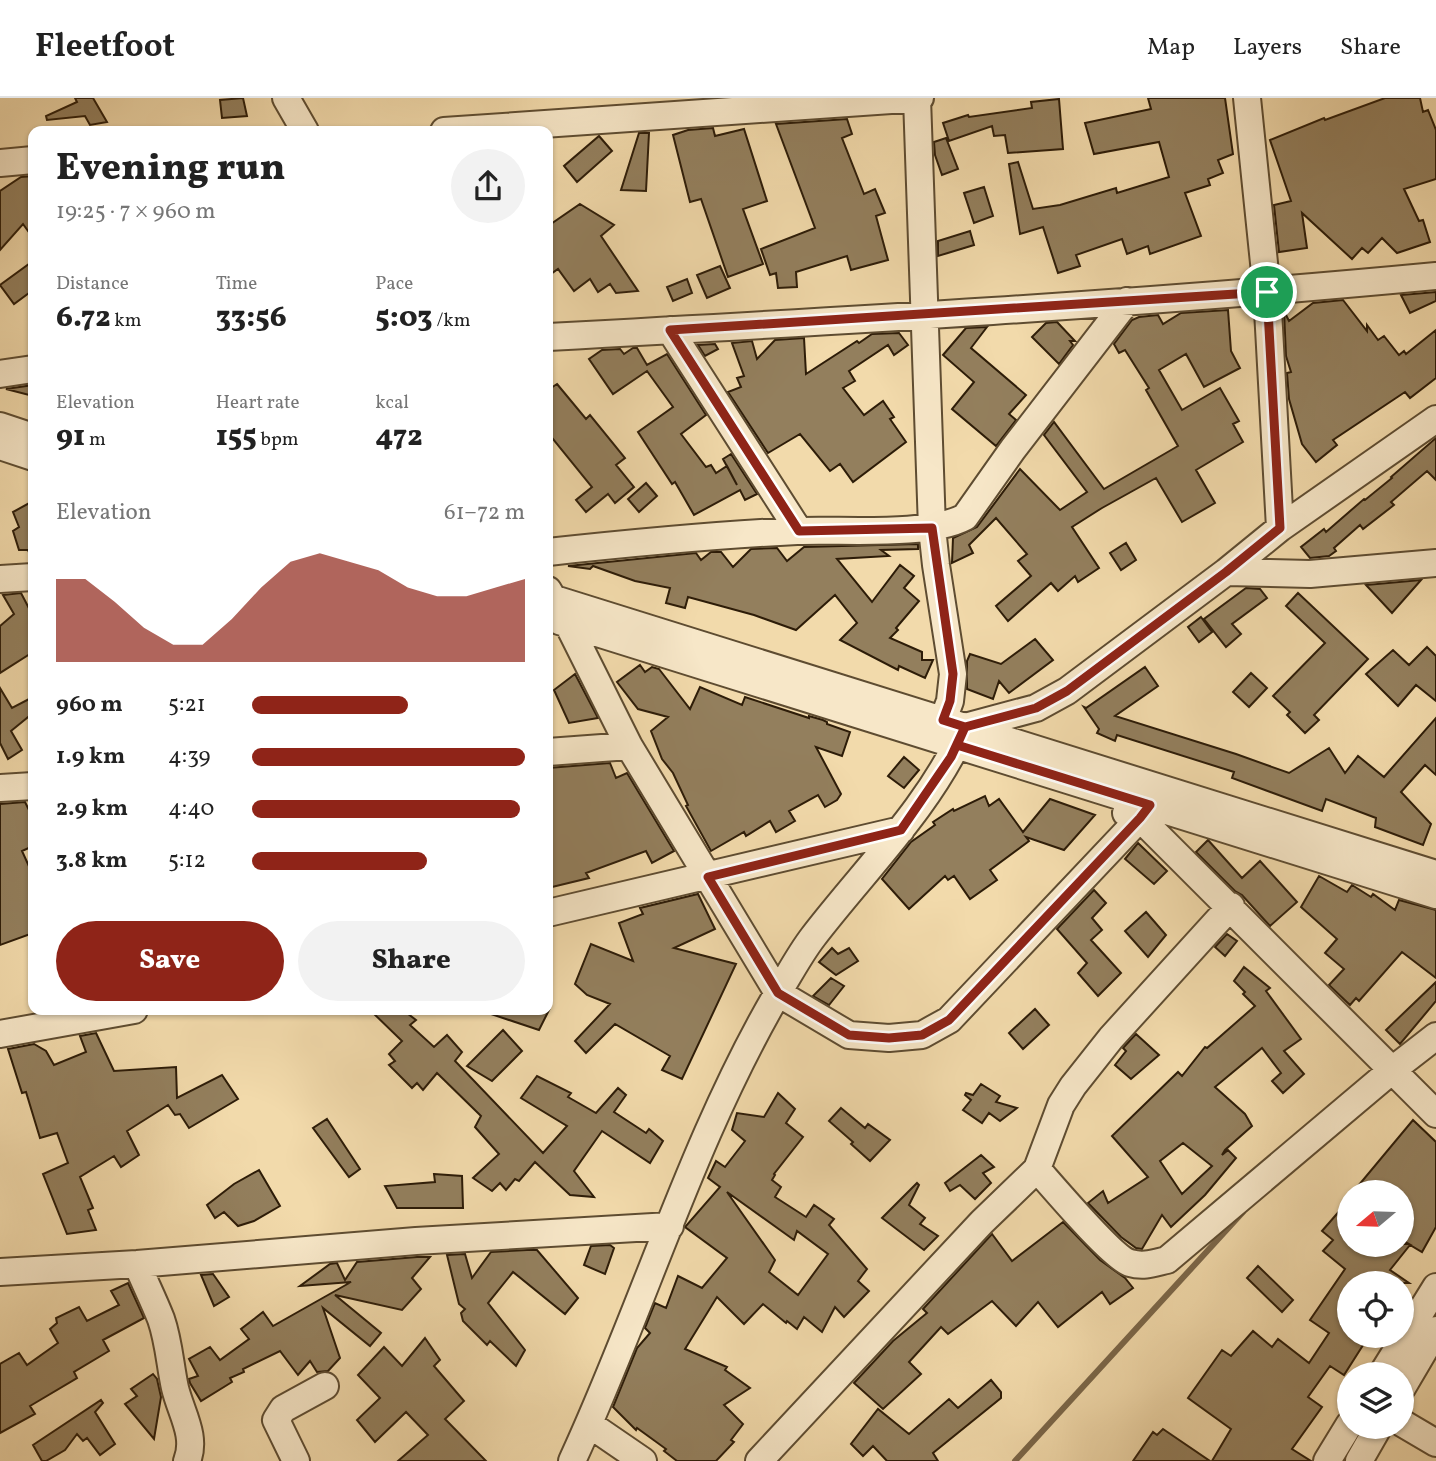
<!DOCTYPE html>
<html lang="en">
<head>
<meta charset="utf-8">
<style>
  :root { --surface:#fff; --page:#f2f2f2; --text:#222; --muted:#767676; --line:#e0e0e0; --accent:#8f2418 }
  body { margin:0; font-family:Vollkorn,serif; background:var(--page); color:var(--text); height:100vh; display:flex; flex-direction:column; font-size:26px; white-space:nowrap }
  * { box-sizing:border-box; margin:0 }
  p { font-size:23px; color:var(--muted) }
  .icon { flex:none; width:38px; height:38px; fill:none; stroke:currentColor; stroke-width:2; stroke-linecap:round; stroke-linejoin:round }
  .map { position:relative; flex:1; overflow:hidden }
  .sheet { position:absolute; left:28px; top:28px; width:525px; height:889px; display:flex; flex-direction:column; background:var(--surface); border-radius:14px; box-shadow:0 2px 5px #0004 }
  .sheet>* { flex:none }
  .needle { width:46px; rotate:251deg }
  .fabs { position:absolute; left:1337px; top:1082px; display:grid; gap:14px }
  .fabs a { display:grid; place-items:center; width:77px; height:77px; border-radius:50%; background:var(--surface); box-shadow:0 2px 5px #0004; font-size:35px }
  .pin { position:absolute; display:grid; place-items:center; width:60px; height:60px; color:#fff; margin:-30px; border:4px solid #fff; border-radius:50%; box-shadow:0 2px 7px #0007 }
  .round { display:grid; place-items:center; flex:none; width:74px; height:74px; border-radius:37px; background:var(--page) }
  .overview { display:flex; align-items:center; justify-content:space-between; height:119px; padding:0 28px }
  h1 { font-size:38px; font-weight:800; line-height:52px }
  .figures { display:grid; grid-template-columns:repeat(3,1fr); gap:10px; height:119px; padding:7px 28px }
  .figures div { display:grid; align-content:center }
  .figures b { font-size:30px; font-weight:800 }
  .figures small { font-size:19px; font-weight:400 }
  .figures p { font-size:19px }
  .chart { height:196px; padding:14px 28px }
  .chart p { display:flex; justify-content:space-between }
  .chart svg { width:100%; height:126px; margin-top:7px; fill:var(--accent); opacity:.7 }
  .action { display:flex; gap:14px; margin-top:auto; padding:14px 28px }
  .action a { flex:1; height:80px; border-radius:42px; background:var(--accent); color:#fff; font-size:28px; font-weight:800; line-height:80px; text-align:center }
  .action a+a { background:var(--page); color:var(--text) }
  ul { padding:0 28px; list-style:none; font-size:23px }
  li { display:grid; grid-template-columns:112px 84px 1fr; align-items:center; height:52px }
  li i { height:18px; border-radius:9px; background:var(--accent) }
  header { display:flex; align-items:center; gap:42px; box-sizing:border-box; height:98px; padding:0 35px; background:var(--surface); border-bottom:2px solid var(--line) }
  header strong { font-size:33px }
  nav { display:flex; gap:38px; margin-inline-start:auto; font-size:24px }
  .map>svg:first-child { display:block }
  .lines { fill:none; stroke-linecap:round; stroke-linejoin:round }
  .stream { stroke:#7b6749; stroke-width:6 }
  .building { fill:#937f5d; stroke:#2d1c08; stroke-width:2; fill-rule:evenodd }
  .minor-casing { stroke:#5e4c31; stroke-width:30 }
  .minor { stroke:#f7e7c8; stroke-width:26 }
  .route-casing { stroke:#fff; stroke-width:14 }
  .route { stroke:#8f2418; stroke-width:9 }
</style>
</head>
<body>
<header>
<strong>Fleetfoot</strong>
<nav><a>Map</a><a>Layers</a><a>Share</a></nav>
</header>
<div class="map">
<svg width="1436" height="1363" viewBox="0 0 1436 1363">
  <rect width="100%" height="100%" fill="#f2daab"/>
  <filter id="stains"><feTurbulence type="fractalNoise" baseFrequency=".00286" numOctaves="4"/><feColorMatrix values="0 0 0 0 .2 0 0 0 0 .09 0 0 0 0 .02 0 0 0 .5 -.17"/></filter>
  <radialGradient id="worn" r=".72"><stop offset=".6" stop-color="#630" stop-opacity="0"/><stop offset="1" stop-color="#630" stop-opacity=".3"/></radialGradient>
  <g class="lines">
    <path class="stream" d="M1015,1363L1243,1114"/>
  </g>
  <path class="building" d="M75,0H93L107,24L90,27L85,18L47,22L46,18L77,4Z
    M243,0L247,18L222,20L220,2Z
    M1148,0H1225L1233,56L1218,62L1223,75L1208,81L1210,87L1185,95L1201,138L1150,156L1148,148L1127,156L1122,141L1076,157L1080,168L1058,175L1043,129L1020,136L1009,66L1018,64L1033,111L1060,107L1116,90L1117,95L1169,79L1159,44L1094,56L1085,25L1151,11Z
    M1385,0H1420L1423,14L1428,12L1436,32V81L1404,91L1419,123L1423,122L1430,144L1397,155L1382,140L1368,155L1362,150L1352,161L1302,115L1307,150L1279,154L1274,107L1291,103L1270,42L1324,20L1325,22Z
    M1059,1L1063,51L1008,55L1005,37L994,38L992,28L949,43L943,25L968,17L969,19L1032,10L1031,4Z
    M847,21L852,36L842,40L864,96L875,91L885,115L876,118L888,162L851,172L847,158L796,174L797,189L778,190L776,175L770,177L761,151L815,130L776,26Z
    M713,30L715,38L744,31L767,103L743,111L763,166L728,179L701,101L690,104L673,37L688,32Z
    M639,35H649L646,93L621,92Z
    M599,38L612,53L577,84L564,68Z
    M946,40L958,71L942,77L935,57L934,44Z
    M33,78V140L23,126L0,152V93L21,79Z
    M984,89L993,118L974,125L964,95Z
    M580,106L614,127L601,138L638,193L616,195L610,186L598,194L590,181L574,193L558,171L548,178V128Z
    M970,133L974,147L938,158V143Z
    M33,163V192L14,206L0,187Z
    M720,168L730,190L707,200L697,177Z
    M687,181L692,195L673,203L667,189Z
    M1436,194V203L1410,215L1401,197Z
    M1343,202L1367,233V227L1378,242L1384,238L1399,257L1404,253L1406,256L1436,232V280L1410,300L1405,294L1333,342L1337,347L1316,364L1302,346L1289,301L1287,275L1291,274L1286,258L1284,213L1289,223L1313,205Z
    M1228,212L1231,253L1240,270L1204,289L1186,256L1159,272L1182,312L1220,290L1239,323L1233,326L1243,344L1196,372L1215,405L1182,424L1156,380L1102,410L1072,429L1099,470L1078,484L1075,478L1058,493L1051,485L1008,523L996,508L1031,478L1018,463L1027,456L996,420L969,447L973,455L952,465L953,440L977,429L1020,371L1060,412L1087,394L1044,337L1054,324L1104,391L1178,348L1146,292L1149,290L1125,252L1119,255L1114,246L1132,222L1139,219L1158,217L1163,226L1181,215Z
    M1057,224L1075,243H1070L1073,247L1059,266L1032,239L1046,225Z
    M987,229L971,250L1026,297L1009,316L1016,322L996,348L952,311L974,284L943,257L966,230Z
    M899,235L908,247L894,257L888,247L849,273L855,283L843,290L864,317L883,303L894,319L890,321L906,344L853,384L840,366L830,373L800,336L768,355L728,294L741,289L737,280L744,278L732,245L752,243L757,261L775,242L804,240L806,276L857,243L859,245L872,236Z
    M715,246L718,251L705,258L698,247Z
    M633,250H637L647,267L667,256L706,317L681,336L706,369L711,367L716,375L727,368L737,387L723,361L731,356L757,396L745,402L740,392L694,417L675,384L672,386L638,334L673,309L647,273L613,296L589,261L602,252L620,251L624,256Z
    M557,286L586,321L590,317L625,360L616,367L634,389L615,405L608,396L586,414L576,402L592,389L548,335V292Z
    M33,287V298L6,291Z
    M1436,340V382L1427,373L1391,404L1394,407L1363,431L1360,427L1334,450L1336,453L1329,458L1310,460L1301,449L1324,431L1326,434L1364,401L1365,402L1392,380L1391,379Z
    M646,385L657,398L639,414L628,401Z
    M33,403V463L28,452H19L13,433L19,429L13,414Z
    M1126,445L1136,462L1121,472L1110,455Z
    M918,446V451L881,452L889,458L837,461L872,504L900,467L914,478L904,490L919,503L896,530L898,532L890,540L922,554V562H933L925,580L899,568L898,572L840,542L857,525L835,497L796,532L754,517L688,499L685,510L666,505L670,490L635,483L593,468L590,471L568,468L696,455L701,462L711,454H721L733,469L751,451L777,450L787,463L804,449Z
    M1421,482L1392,515L1366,487Z
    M1246,490L1260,491L1267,500L1232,526L1241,536L1226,549L1204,521Z
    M21,495L33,518V554L0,575V528L14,516L3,497Z
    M1298,495L1368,561L1314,617L1319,622L1305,635L1287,617L1290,614L1273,598L1325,545L1286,508Z
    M1201,519L1212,534L1199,544L1188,529Z
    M1035,541L1053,562L1009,595L999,583L993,601L967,591V563L970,556L1001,566Z
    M1427,549L1436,558V603L1416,587L1398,608L1366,576L1393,552L1409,567Z
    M640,567L645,574L652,569L659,571L690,611L700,589L742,607L745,599L809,620V618L823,622L827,624V626L850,634L842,658L816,649L841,696L837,702L825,709L818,697L789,713L795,723L776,734L770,723L746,738L744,734L711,753L686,708L688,707L673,675L662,661L651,633L668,619L638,611L617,584Z
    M1145,569L1158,588L1115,618L1236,656L1289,675L1329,650L1345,675L1358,658L1384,679L1436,620V677L1425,667L1401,694L1431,726L1423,747L1375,729L1376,720L1326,701L1322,713L1232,680L1234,674L1117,637L1115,643L1097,635L1099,631L1084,609L1086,610Z
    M1251,575L1267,590L1249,609L1233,594Z
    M575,576L598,620L569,625L554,592Z
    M0,590L12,610L33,599V615L11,633L22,652L8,661L0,645Z
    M904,659L919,672L904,690L888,678Z
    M610,665L616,680L627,675L674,753L652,765L646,753L586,775L589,780L548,790V670Z
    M985,698L989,708L999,701L1023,734L1050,701L1095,717L1064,752L1026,739L1029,743L990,772L997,782L970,801L954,778L948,782L945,778L909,811L882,781L911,744L935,727L933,724L953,711L954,713Z
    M25,704L33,720V748L22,753L33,777V835L0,847V706Z
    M1208,742L1242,780L1260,763L1297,804L1270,828L1242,797L1235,793L1196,754Z
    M1138,745L1167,773L1154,786L1125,761Z
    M1319,778L1347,794L1352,787L1371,799L1373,796L1395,812L1399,802L1436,812V880L1402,854L1359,903L1356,900L1350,907L1329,887L1344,871L1325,855L1337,841L1301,809Z
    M1094,792L1106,805L1092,820L1102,832L1091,842L1121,875L1098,898L1078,875L1087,865L1057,831Z
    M698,796L715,831L674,850L736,866L682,981L662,972L670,958L615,926L586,955L575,943L610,906L587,897L575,886L591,846L633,863L619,825L643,816L640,810Z
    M1146,814L1166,837L1148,859L1125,833Z
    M1227,836L1237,843L1225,858L1215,849Z
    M832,850L838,856L849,850L858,863L836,877L819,864Z
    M1244,869L1270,890L1266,893L1301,941L1284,953L1304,976L1283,995L1272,983L1281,975L1262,950L1215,989L1245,1016L1252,1028L1225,1052L1222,1057L1228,1052L1236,1060L1205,1097L1171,1129L1162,1117L1142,1151L1136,1150L1121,1139L1088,1105L1103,1093L1108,1105L1148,1079L1112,1038L1178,974L1182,978L1205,949L1207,950L1255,908L1243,896L1245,894L1234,883ZM1183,1045L1212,1068L1182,1096L1160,1063Z
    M831,880L844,888L829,907L813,898Z
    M1436,884V903L1400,946L1386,932Z
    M1035,911L1049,927L1023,951L1009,935Z
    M370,912H403L416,922L410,927L434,949L447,937L462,954L455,963L543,1055L567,1028L521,1000L537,978L571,995L568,999L596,1015L618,990L626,997L614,1014L646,1035L649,1031L663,1043L650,1065L602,1033L574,1073L594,1099L570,1097L535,1064L519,1083L515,1081L506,1092L500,1085L492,1093L473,1080L499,1056L475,1029L481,1018L437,975L423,992L417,985L412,990L389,967L395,963L389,956L402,943Z
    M488,912H549L539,932L488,915Z
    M503,932L522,953L492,983L467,968Z
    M96,935L114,973L176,969L177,1000L222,977L238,1001L189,1030L180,1016L175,1017L168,1007L127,1033L139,1057L121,1069L114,1058L80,1079L93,1110L88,1112L96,1132L67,1136L43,1076L68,1065L57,1035L40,1040L26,994L22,995L8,951L34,946L46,953L54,967L86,954L80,938Z
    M1136,936L1159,957L1131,981L1115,967L1126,953L1123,950Z
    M981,986L1000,998L996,1004L1017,1010L1000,1023L989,1015L982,1025L963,1012L971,1002L965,997L966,995L973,997Z
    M778,995L795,1011L786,1025L803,1039L774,1076L775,1077L772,1082L781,1089L775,1099L806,1119L814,1107L834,1121L829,1127L867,1171L858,1183L869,1193L844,1219L835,1209L822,1234L804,1219L797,1231L787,1223L786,1225L763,1206L744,1226L717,1199L685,1251L727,1269L725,1272L750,1290L724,1307L743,1326L731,1342L734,1344L716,1363H677L664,1353L666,1351L637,1330L636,1332L613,1309L637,1250L650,1235L645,1230L655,1205L666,1210L678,1178L702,1190L727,1160L685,1129L720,1089L708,1080L716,1063L725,1069L745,1043L732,1032L737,1015L764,1019ZM727,1094L794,1142L797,1133L828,1156L798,1197L769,1174L775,1162Z
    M841,1010L865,1030L868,1026L890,1042L870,1063L851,1046L853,1044L829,1023Z
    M327,1021L360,1071L349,1079L313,1030Z
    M1413,1022L1436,1044V1129L1422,1154L1410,1147L1390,1172L1409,1185H1349V1237H1355L1365,1244L1344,1277L1330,1268L1308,1299L1322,1309L1292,1351L1311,1363H1212L1231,1331L1188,1300L1222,1252L1231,1258L1253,1233L1272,1249L1278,1241L1309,1265L1329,1235L1310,1222L1345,1171L1323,1153L1333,1142L1322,1133L1349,1102V1146H1409L1402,1142V1094H1353Z
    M981,1057L994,1069L983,1075L991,1085L975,1101L960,1087L950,1093L945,1085Z
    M259,1072L280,1108L254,1123L238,1128L224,1114L215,1120L207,1107L234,1086Z
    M434,1076L462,1078L463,1110H397L385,1088L435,1084Z
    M917,1085L919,1087L909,1107L925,1120L920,1126L938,1138L924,1152L882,1120Z
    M1063,1124L1100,1162L1125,1180L1133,1190L1110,1206L1102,1194L1058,1229L1038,1204L1016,1228L992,1203L948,1236L941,1229L909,1264L921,1276L883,1311L854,1285L893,1243L927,1215L923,1211L992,1136L1012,1163Z
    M610,1147L614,1150L605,1176L584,1167L591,1148Z
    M527,1152H537L578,1200L565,1216L513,1174L488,1205L525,1252L516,1268L490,1243L487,1247L463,1223L461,1215L465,1211L459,1206L447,1157L465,1156L472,1180L491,1154Z
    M417,1159H430L412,1180L421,1191L402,1212L335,1197L381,1235L370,1248L323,1210L340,1260L328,1273L317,1274L310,1263L298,1277L280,1253L243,1271L244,1274L230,1280L232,1284L201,1303L190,1285L189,1281L198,1278L189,1261L210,1249L220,1262L249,1241L241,1231L263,1214L273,1228L351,1184L300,1188L330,1166L337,1165L345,1182L357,1164Z
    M1258,1168L1293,1202L1282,1214L1247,1180Z
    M213,1176L229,1199L214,1208L201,1177Z
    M128,1185L144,1220L103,1242L109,1253L74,1274L77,1280L30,1308L35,1316L0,1335V1266L19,1255L27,1267L58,1245L50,1231L57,1225L56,1220L79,1209L87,1223L119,1207L111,1193Z
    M425,1240L440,1262L434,1268L464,1303L445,1321L486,1363H398L428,1337L406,1314L375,1344L357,1322L380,1300L358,1277L384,1249L402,1268Z
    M153,1276L157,1281L161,1299L154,1341L125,1306L137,1298L131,1291Z
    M991,1282L1001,1294V1300L933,1355L938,1363H887L873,1348L863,1358L851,1346L878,1311L909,1336L949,1301L958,1310Z
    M101,1302L103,1305L95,1314L115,1346L100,1357L87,1340L83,1343L77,1336L65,1352L46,1363H42L33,1347Z
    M1163,1331L1210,1363H1133L1153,1334L1157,1337Z"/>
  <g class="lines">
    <defs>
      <path id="minor" d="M286,0L305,33
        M917,0L932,430L936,467L953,576L950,603L943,622
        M1247,0L1267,194L1280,430
        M444,33L920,0
        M0,65L33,62
        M670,232L799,433
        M548,239C844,223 1141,206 1436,178
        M0,276L33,271
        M0,328L33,339
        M0,348L33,359
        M548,454C631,445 714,437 797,433C843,431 927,439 965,419L1013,351L1127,203
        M1226,474L1310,476L1436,465
        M0,481L33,479
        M548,492L568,526L629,648L778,895L849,937L889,940L922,937L949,922L1140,720L1150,707
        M548,499L1436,776
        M559,523L1436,797
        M548,654L629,648
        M0,690L33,688
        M1126,715L1140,720L1436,1016
        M548,815L901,732
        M0,936L134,912
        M1037,1071C1053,1089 1113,1160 1130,1165C1144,1169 1154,1165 1167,1162L1391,973L1436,938
        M137,1166C145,1185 154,1203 161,1221C169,1244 170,1267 175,1290C181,1315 197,1338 187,1363
        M0,1174L137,1166L416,1143L670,1128
        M1382,1276L1436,1189
        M1402,1290L1436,1232
        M1402,1325L1436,1345
        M589,1326L643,1363
        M296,1363L276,1322L283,1311L325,1288
        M572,1363C644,1208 692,1041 779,893C790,875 800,856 813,839C865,771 930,709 965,629L1036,610L1067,593L1226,474L1280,430L1436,321
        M759,1363L982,1124L1037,1071L1061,1007L1073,988L1111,940L1231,808
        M1327,1363L1349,1327
        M1359,1363L1379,1328"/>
    </defs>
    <use href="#minor" class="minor-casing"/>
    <use href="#minor" class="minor"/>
  </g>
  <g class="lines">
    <defs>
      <path id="route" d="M1267,194L670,232L799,433L932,430L953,576L950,603L943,622L965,629L951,659L901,732L708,779L778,895L849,937L889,940L922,937L949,922L1140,720L1150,707L957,647L965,629L1036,610L1067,593L1226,474L1280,430L1267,194"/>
    </defs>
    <use href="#route" class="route-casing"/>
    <use href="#route" class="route"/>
  </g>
  <rect width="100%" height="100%" filter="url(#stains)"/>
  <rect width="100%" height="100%" fill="url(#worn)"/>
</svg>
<div class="fabs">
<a><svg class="needle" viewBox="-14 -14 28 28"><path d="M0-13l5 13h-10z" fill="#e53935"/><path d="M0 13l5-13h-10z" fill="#767676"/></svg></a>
<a><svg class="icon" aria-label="locate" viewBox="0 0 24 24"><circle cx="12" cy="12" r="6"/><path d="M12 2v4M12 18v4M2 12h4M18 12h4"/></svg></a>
<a><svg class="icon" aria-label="layers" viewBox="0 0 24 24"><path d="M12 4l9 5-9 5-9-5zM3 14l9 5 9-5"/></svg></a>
</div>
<div class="pin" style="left:1267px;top:194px;background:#1e9e55"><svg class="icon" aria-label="arrive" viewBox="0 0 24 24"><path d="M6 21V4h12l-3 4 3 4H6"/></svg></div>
<section class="sheet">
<div class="overview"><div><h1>Evening run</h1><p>19:25 · 7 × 960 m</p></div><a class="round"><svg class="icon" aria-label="share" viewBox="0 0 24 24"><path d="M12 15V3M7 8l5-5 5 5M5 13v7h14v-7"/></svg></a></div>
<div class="figures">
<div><p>Distance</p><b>6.72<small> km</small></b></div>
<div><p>Time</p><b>33:56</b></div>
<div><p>Pace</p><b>5:03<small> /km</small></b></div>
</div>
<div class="figures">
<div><p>Elevation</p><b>91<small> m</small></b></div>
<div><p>Heart rate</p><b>155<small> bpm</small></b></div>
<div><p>kcal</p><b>472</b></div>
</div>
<div class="chart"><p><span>Elevation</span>61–72 m</p>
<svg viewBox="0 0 160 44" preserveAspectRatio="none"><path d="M0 44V15L10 15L20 23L30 32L40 38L50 38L60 29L70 18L80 9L90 6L100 9L110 12L120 18L130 21L140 21L150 18L160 15V44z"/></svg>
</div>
<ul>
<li><b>960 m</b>5:21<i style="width:57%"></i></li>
<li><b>1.9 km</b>4:39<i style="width:100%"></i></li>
<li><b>2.9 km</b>4:40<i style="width:98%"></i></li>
<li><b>3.8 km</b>5:12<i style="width:64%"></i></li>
</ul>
<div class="action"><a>Save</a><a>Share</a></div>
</section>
</div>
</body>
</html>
